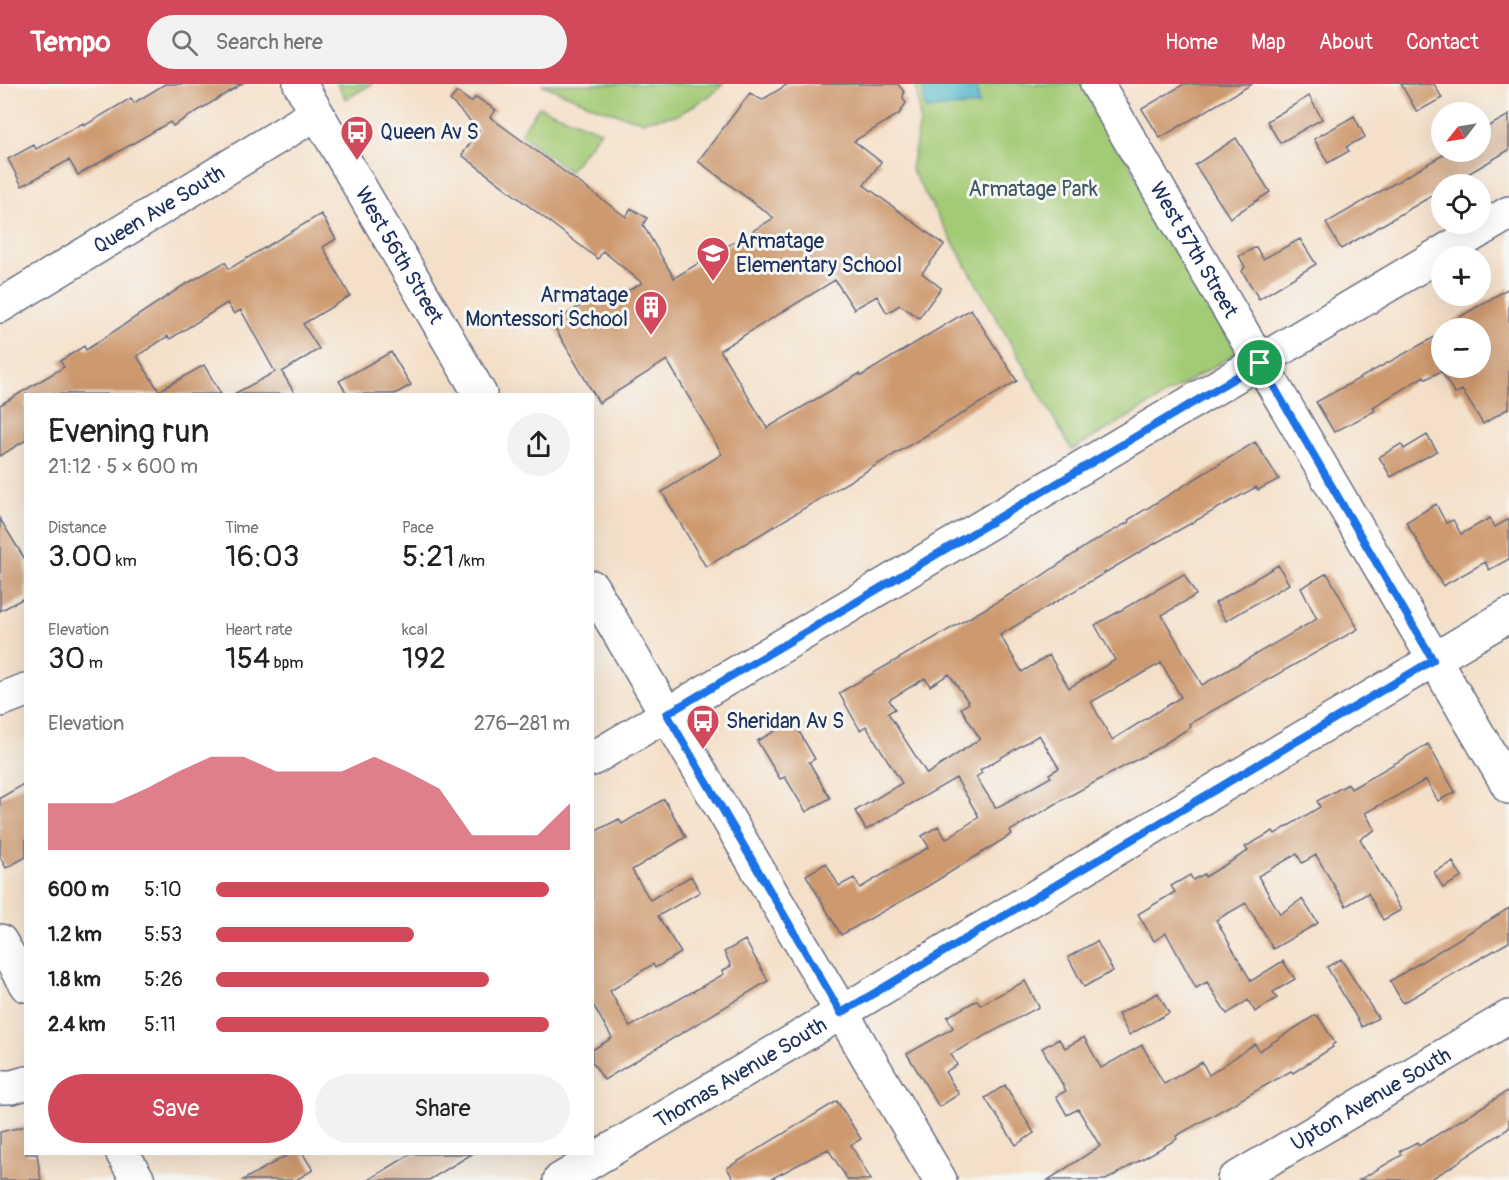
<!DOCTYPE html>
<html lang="en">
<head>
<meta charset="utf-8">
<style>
  :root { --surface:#fff; --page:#f2f2f2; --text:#202124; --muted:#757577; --accent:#d1495b }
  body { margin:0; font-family:Pangolin,sans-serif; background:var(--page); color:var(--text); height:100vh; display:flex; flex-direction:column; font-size:22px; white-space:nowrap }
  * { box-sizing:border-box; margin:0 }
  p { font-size:20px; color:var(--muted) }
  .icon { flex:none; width:33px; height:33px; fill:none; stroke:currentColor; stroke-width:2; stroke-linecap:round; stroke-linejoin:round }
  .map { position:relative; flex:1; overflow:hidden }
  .details { position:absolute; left:24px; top:309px; width:570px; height:762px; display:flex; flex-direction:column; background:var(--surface); border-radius:0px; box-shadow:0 6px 24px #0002 }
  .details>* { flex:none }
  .needle { width:39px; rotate:239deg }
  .buttons { position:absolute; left:1431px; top:18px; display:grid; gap:12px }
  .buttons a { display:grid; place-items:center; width:60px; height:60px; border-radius:50%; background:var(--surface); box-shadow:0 6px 24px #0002; font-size:30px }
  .pin { position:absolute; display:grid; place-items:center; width:51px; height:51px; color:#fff; margin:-26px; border:3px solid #fff; border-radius:50%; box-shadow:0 2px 6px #0007 }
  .round { display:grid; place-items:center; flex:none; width:63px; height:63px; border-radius:32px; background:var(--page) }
  .head { display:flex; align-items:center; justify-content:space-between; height:102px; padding:0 24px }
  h1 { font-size:33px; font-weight:600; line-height:45px }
  .metrics { display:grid; grid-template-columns:repeat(3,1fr); gap:9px; height:102px; padding:6px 24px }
  .metrics div { display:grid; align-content:center }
  .metrics b { font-size:30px; font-weight:600 }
  .metrics small { font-size:16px; font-weight:400 }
  .metrics p { font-size:16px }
  .chart { height:168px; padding:12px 24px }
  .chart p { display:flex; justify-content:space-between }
  .chart svg { width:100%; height:108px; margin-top:6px; fill:var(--accent); opacity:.7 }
  .button { display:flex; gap:12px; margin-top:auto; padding:12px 24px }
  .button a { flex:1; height:69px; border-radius:36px; background:var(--accent); color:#fff; font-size:24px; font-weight:600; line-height:69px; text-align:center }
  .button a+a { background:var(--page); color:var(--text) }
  ul { padding:0 24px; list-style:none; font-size:20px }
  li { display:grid; grid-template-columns:96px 72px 1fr; align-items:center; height:45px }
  li i { height:15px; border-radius:8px; background:var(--accent) }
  header { display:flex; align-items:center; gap:36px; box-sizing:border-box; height:84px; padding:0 30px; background:var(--accent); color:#fff }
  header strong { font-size:28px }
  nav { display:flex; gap:33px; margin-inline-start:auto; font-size:21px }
  .search { width:420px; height:54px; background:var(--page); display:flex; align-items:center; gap:15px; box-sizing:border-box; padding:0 21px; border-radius:33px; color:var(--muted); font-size:22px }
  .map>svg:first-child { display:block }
  .green { fill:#a3ca75; stroke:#5f7c6a; stroke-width:1.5 }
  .water { fill:#48b2c6; stroke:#327092; stroke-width:1.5 }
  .building { fill:#cd996e; fill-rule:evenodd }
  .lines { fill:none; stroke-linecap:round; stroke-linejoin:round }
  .minor-casing { stroke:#676d83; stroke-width:36 }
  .minor { stroke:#fff; stroke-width:33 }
  .route-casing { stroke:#fff; stroke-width:12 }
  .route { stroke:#1a73e8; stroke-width:8 }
  .labels { text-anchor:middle; stroke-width:6; stroke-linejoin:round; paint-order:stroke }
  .poi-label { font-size:21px; fill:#1b2f5e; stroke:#f6f6f2; text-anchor:start }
  .park-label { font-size:21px; fill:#3d5664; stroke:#f6f6f2 }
  .street-label { font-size:21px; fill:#1b2f5e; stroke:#f6f6f2 }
</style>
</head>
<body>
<header>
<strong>Tempo</strong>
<div class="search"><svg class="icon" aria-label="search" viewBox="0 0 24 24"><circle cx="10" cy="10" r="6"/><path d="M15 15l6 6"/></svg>Search here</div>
<nav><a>Home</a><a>Map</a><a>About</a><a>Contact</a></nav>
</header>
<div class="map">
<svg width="1509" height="1096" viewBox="0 0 1509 1096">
  <rect width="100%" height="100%" fill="#f6f6f2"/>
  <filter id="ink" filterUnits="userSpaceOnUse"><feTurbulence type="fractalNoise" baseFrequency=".0167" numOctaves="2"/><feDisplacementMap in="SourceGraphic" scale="12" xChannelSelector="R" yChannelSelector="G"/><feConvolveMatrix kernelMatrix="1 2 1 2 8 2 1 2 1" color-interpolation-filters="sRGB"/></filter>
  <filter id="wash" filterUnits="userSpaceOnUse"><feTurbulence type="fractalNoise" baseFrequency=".008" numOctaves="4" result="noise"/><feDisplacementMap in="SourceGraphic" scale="24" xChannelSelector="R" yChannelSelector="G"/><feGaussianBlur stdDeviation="1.35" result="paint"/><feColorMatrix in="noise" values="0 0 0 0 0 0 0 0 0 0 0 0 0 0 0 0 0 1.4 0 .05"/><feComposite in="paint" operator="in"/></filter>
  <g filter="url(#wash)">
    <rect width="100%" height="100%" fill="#f4e0c9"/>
    <path class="green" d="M337,0H372L346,15Z
      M541,0H723L714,9L678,31L641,37L601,25Z
      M916,0H1084L1237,269L1072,366L911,85L920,38Z
      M539,23L601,47L569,87L520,50Z"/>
    <path class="water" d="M923,0H977L979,21L925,25Z"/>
    <g id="blocks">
      <path class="building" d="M165,0H242L173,42L170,38L78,91L69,76L22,102L8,75L34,61L36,65L83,39L84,42L131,14L134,19Z
        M788,0H898L904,8L903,14L906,19L899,30L854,57L881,78L864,101L944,161L922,189L941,204L919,234L900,221L887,229L877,212L854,225L835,196L720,266L767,344L859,290L861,292L971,225L1017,297L706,483L662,408L722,370L667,276L599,319L552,239L595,213L600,222L642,199L603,167L598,175L462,71L479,46L450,16L457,8L471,18L476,13L496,26L490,33L626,133L631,124L647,134L643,141L674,194L774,134L698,77L750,9L762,16Z
        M1184,0H1252L1160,54L1142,25Z
        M1401,0H1434L1442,14L1417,28Z
        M1309,12L1322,35L1280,59L1267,37Z
        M1509,31V66L1451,100H1442V106L1341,165L1326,139L1448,68H1480V47Z
        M1354,32L1365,53L1346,63L1349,67L1328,79L1314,55Z
        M1236,54L1270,108L1230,134L1195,81Z
        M321,130L336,155L323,163L350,212L303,240L319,265L282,288L295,310H234L275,288L241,226L234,230L227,219L170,255L168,252L137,272L159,307L204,281L221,310H26V356L0,372V321L64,283L60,277L84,262L86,266L181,203L225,178L229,185Z
        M1300,155L1316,180L1259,215L1242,187L1245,183L1239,172L1256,163L1263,175Z
        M1509,204V324L1483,340L1462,306L1455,310L1441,287L1426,295L1424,292L1373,323L1375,327L1334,348L1316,318L1442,249V284H1480V244H1441Z
        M391,268L411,301L395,310H347L339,297Z
        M1427,351L1437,367L1391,393L1379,373L1401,360L1404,365Z
        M1255,358L1279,395L1258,406L1256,403L1145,465L1000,551L1022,588L1049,571L1069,604L1115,576L1095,541L1184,490L1196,511L1162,531L1202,601L1317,535L1301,504L1327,489L1358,545L1189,640L1191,643L1156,665L1064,715L1010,747L1012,750L923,805L841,851L806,791L826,779L839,802L854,794L860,804L929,763L922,752L938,742L946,755L979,733L956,694L866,746L855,727L902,699L866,642L860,646L839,609L1040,493L1089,460L1129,438L1128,436ZM1161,579L1181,613L1112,656L1091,618ZM949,590L969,619L961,624L980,655L927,690L888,629L895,625L889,616L925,594L930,602ZM1039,651L1059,684L1049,690L1051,693L996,724L976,693L982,689L980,686Z
        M1436,420L1446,439L1453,436L1461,450L1490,434L1495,443L1509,435V475L1489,486L1485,478L1443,502L1406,438Z
        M0,435L26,477V513L0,527Z
        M1278,481L1289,500L1226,537L1215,519Z
        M793,637L815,675L809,678L830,714L806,728L785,693L780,695L757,657Z
        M1428,660L1455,708L1438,717L1426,696L1365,729L1375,746L1360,755L1401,826L1383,836L1368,809L1346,822L1316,771L1302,779L1297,770L1258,792L1280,830L1302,815L1318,839L1273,865L1246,819L1216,836L1251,897L1283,877L1295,895L1273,908L1277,914L1255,928L1248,916L1227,930L1207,898L1196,904L1166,849L1154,857L1138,830L1175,808L1171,802L1190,791L1193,796L1204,790L1205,793L1248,767L1245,763L1273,747L1275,750L1320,723L1317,717L1348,700L1351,705Z
        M26,699V773L6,784L0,773V714Z
        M664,715L686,753L632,786L650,816L691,792L700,808L658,832L681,869L655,884L653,880L610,907L630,943L724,890L722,887L731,882L724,868L745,856L768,897L604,996L592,978V966L612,954L592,919V749L619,735L622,740Z
        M1453,778L1462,793L1443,804L1434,788Z
        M1509,824V858L1403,919L1390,897Z
        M1097,857L1113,887L1084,903L1068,873Z
        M1341,875L1378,934L1362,943L1327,883Z
        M1025,897L1039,923L951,970L957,981L945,988L959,1010L939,1023L907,970L953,944L947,933L977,916L980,921Z
        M1158,909L1169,929L1129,951L1118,930Z
        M1314,932H1318L1335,959L1332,961L1333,963L1293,989L1291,987L1176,1052L1177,1055L1106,1096H1048L1100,1062L1078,1025L1067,1031L1056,1012L1066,1007L1042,964L1059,955L1065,964L1084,953L1101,984L1142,961L1164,1000L1202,978L1209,991L1255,960L1259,967Z
        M1005,1001L1034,1049L1016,1061L985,1014Z
        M1509,1006V1044L1448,1085L1429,1096H1359L1402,1071L1400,1067L1417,1058L1419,1062Z
        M837,1017L861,1055L851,1061L871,1096H848L828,1065L769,1096H734L727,1084Z
        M26,1042V1070H37L41,1096H0V1048Z
        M289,1070H303L313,1086L296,1096H243Z
        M411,1070H472L429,1096H368Z"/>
    </g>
  </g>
  <g filter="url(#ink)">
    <use href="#blocks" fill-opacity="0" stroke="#676d83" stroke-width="1.5"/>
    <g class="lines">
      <defs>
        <g id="minor">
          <path id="s1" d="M300,0L480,310"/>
          <path id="s2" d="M1097,0L1509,703"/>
          <path id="s3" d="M0,222L317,29"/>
          <path d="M592,503L940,1096"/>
          <path d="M0,616L26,606"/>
          <path d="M592,675L1509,129"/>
          <path d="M0,857L26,901"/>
          <path d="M0,1003H12L26,999"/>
          <path d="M123,1070L138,1096"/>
          <path id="s4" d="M560,1096L1509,531"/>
          <path id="s5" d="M1234,1096L1509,933"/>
        </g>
      </defs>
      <use href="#minor" class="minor-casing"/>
      <use href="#minor" class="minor"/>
    </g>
  </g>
  <g class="lines" filter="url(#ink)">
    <defs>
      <path id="route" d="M1260,279L1433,576L841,929L667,630Z"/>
    </defs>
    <use href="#route" class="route-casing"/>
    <use href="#route" class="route"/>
  </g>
  <defs>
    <symbol id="bus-pin" viewBox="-11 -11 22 30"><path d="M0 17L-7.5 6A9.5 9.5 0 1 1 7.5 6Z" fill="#d1495b" stroke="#f6f6f2"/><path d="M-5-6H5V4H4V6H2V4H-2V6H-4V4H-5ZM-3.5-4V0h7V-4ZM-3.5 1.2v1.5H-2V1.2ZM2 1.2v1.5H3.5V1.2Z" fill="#fff"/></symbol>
    <symbol id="school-pin" viewBox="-11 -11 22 30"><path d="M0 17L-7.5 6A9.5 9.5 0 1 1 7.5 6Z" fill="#d1495b" stroke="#f6f6f2"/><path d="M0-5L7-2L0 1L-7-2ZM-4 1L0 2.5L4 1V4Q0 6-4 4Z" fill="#fff"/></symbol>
    <symbol id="building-pin" viewBox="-11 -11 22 30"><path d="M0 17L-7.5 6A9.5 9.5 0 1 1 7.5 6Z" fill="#d1495b" stroke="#f6f6f2"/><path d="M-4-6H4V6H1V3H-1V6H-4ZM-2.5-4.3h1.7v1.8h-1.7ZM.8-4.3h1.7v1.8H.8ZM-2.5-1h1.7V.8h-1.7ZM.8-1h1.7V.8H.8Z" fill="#fff"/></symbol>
  </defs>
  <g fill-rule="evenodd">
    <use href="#bus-pin" x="338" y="29" width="38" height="52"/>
    <use href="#school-pin" x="694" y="150" width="38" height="52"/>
    <use href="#building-pin" x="632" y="204" width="38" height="52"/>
    <use href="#bus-pin" x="684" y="618" width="38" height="52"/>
  </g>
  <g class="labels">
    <g class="poi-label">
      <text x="380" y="55">Queen Av S</text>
      <text x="736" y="164">Armatage<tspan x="736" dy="24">Elementary School</tspan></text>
      <text x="628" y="218" text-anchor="end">Armatage<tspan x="628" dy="24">Montessori School</tspan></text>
      <text x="726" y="644">Sheridan Av S</text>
    </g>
    <g class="park-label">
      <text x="1033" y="112">Armatage Park</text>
    </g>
    <g class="street-label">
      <text dy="7" stroke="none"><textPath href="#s3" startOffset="186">Queen Ave South</textPath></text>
      <text dy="7" stroke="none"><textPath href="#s2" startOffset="192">West 57th Street</textPath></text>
      <text dy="7" stroke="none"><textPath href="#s1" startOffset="198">West 56th Street</textPath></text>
      <text dy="7" stroke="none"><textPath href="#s4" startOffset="210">Thomas Avenue South</textPath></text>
      <text dy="7" stroke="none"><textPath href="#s5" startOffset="159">Upton Avenue South</textPath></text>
    </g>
  </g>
</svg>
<div class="buttons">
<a><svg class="needle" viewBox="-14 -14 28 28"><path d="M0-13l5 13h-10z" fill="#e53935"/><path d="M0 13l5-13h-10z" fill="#757577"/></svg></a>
<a><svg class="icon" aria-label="locate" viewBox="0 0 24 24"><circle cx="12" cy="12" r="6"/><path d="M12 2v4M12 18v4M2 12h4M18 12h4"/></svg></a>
<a>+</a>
<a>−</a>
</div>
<div class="pin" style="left:1260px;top:279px;background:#1e9e55"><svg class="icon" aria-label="arrive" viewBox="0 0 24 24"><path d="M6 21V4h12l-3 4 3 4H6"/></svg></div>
<section class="details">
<div class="head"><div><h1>Evening run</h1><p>21:12 · 5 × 600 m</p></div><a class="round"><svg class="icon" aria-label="share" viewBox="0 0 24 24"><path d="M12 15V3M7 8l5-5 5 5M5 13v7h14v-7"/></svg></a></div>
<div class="metrics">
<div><p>Distance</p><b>3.00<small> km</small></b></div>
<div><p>Time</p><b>16:03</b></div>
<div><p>Pace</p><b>5:21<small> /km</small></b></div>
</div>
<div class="metrics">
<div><p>Elevation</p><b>30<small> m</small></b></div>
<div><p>Heart rate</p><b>154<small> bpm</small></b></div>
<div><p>kcal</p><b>192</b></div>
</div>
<div class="chart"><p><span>Elevation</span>276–281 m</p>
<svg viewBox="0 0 160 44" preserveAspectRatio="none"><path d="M0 44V25L10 25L20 25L30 19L40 12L50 6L60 6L70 12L80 12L90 12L100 6L110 12L120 19L130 38L140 38L150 38L160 25V44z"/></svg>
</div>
<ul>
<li><b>600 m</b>5:10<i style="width:94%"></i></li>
<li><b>1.2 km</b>5:53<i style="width:56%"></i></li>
<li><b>1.8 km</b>5:26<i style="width:77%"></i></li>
<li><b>2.4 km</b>5:11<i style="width:94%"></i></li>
</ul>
<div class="button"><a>Save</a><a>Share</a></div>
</section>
</div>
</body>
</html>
